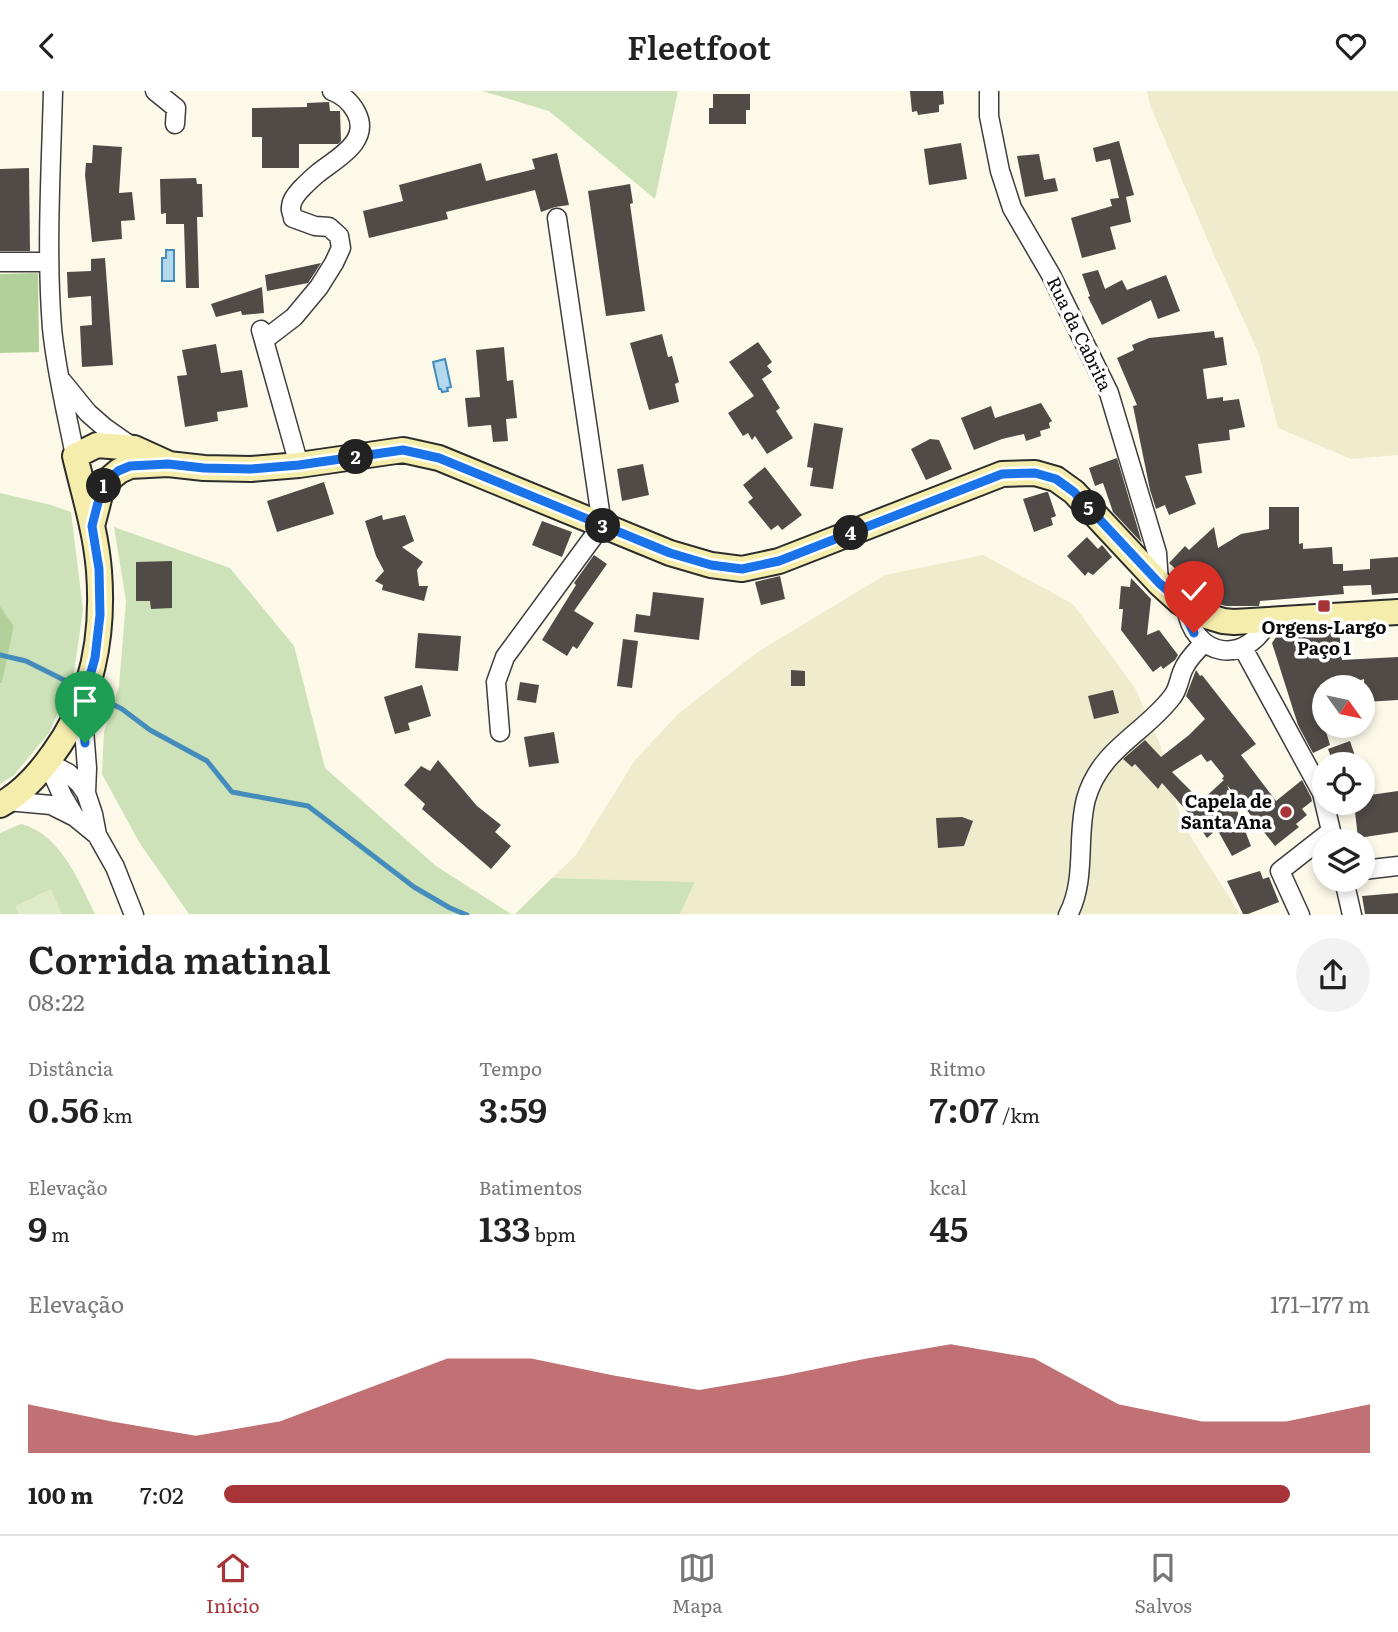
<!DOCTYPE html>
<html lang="pt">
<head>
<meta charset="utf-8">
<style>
  :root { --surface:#fff; --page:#f2f2f2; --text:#222; --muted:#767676; --line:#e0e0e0; --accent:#a73439 }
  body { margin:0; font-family:Literata,serif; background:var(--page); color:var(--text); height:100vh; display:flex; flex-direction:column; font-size:26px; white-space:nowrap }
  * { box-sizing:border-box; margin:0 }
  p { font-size:23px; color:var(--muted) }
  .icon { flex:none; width:38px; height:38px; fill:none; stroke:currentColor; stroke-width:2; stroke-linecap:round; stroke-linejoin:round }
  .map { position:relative; height:824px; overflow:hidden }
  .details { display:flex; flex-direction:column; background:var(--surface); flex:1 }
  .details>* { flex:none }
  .needle { width:46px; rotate:123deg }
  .buttons { position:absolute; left:1312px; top:584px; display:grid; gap:14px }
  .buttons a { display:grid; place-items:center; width:63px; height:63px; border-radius:50%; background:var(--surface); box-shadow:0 4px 10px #0003; font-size:35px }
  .pin { position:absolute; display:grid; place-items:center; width:60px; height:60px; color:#fff; margin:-72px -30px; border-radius:50% 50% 50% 0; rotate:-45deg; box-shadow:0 0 7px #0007 }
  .pin .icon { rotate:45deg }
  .km { position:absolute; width:35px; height:35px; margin:-18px; border-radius:50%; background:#222; color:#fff; font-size:19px; line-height:35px; text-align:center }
  .round { display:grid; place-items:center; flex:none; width:74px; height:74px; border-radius:37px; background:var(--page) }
  .overview { display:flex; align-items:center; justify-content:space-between; height:119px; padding:0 28px }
  h1 { font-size:38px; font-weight:600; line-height:52px }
  .stats { display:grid; grid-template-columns:repeat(3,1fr); gap:10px; height:119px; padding:7px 28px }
  .stats div { display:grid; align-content:center }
  .stats b { font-size:35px; font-weight:600 }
  .stats small { font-size:19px; font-weight:400 }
  .stats p { font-size:19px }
  .chart { height:196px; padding:14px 28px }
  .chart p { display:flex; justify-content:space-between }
  .chart svg { width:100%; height:126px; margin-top:7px; fill:var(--accent); opacity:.7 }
  ul { padding:0 28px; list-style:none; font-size:23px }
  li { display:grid; grid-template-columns:112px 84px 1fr; align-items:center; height:52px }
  li i { height:18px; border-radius:9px; background:var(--accent) }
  header { display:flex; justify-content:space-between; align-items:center; height:91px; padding:0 28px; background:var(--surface); font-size:32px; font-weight:600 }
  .tabs { display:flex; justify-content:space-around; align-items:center; height:98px; border-top:2px solid var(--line); background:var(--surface); font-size:19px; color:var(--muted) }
  .tabs a { display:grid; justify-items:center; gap:4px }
  .tabs .active { color:var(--accent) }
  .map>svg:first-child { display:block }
  .farmland { fill:#efeccd }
  .green { fill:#cde2b8 }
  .forest { fill:#b2d099 }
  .pitch { fill:#deeac8 }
  .water { fill:#b4d8ed; stroke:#448cbb; stroke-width:2 }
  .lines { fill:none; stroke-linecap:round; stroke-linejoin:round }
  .stream { stroke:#448cbb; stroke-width:5 }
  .building { fill:#514b48; fill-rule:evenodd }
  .street-casing { stroke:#3d3d3d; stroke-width:21 }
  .secondary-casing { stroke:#2c2c2c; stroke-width:28 }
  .street { stroke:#fff; stroke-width:18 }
  .secondary { stroke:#f5edac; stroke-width:24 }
  .route-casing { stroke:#fff; stroke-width:14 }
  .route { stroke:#1a73e8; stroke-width:9 }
  .poi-dot { fill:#a73439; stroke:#fff; stroke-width:2.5 }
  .labels { text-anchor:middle; stroke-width:7; stroke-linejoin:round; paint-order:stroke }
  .street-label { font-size:18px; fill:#0a0a0a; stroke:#fff }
  .poi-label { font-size:18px; font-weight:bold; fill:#0a0a0a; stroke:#fff }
</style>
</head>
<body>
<header><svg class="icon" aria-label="back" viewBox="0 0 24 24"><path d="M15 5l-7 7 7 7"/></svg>Fleetfoot<svg class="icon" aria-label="heart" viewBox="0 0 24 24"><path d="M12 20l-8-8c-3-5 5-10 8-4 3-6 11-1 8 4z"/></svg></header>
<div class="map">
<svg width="1398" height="824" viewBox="0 0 1398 824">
  <rect width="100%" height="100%" fill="#fcf9e9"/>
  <path class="farmland" d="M1147,0H1398V364L1351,368L1278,337L1259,263L1215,166L1150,14Z
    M983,464L1073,513L1135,597L1160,653L1182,732L1240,823H680L695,791L552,787L576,764L635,669L679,622L759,560L885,484Z"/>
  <path class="green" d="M482,0H678L655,108L549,20Z
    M0,402L51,414L71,421L83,519L73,588L49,642L14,684L0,693V592L2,591L14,535L0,515Z
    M114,436L230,477L294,555L325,677L436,775L511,823H189L139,751L102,683L104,641L119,595L126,510Z
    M21,733C61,743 79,791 95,823H0V742Z
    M552,787L695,791L680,823H515Z"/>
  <path class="forest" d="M38,182L39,261L0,262V183Z
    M0,515L14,535L2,592H0Z"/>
  <path class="pitch" d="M51,798L62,823H19L15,815Z"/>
  <path class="water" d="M166,159H174V190H162V167H166Z
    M445,268L451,296L447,297L448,300L442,301L441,298H439L433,271Z"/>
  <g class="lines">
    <path class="stream" d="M0,564L26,570L72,593
      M100,607L122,618L150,639L207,670L232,701L308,715L414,796L450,817L467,824"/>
  </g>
  <path class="building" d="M910,0H943L944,13L939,14V21L918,24L917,20L912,21Z
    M713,3H750V19H746V33H709V17H713Z
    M329,11L330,20H340L341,50L338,53H299V77H262V46H252V17L307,16V12Z
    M1119,50L1134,104L1126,106L1131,131L1110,136L1116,158L1082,167L1071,127L1112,115L1110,108L1119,107L1110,68L1096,71L1093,57Z
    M961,52L967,88L929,94L924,58Z
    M93,54L122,56L119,102L132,101L135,129L121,130L122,148L92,151L85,84L86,72H92Z
    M557,62L569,114L555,116L541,121L535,99L446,121L448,128L369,147L363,120L403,110L399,94L481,72L486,90L535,78L532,68Z
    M1039,63L1044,89L1055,87L1058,100L1025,106L1017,65Z
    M29,77L30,160H0V78Z
    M196,87L197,93H202L203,126H197L199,197H186L184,133H166V122L161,123L160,88Z
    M630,93L633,112L630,113L645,220L606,225L588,100Z
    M105,167L113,274L82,276L80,235L92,234L91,205L68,207L67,181L91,180V168Z
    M321,172L308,192L267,200L265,184Z
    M1098,179L1105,198L1122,189L1127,199L1166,184L1180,220L1158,228L1151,209L1102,234L1088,206L1090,205L1082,183Z
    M262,196L264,222L242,224L241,220L216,226L211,213Z
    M1214,240L1215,247L1223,246L1227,274L1203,278L1207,308L1223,306V310L1239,308L1245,336L1229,339L1230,349L1198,353L1202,382L1185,385L1196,413L1169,424L1165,414L1156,418L1150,399L1133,315L1137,314L1117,267L1134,259L1132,254L1149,247Z
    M662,243L668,266L672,265L679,291L675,293L679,311L649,319L630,252Z
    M758,251L772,271L767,275L772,281L762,288L780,317L776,320L793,347L767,363L755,345L752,349L748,342L743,345L728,322L754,305L729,271Z
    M216,253L221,282L242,279L248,316L217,321L218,330L185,336L177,285L187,284L182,259Z
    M504,256L507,290L513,289L517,327L506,328L508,350L493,351L491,334L468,336L465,307L480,306L476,259Z
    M1041,312L1052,330L1049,332L1050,337L1040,340L1041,345L1026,350L1024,343L1002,348L974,359L961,327L991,315L995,327Z
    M814,332L843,337L833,398L810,395L813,377L807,376Z
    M930,348L939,349L952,378L926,389L911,358Z
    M1117,367L1142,452L1113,421L1103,392L1095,395L1089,377Z
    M643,373L649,404L622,410L617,378Z
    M765,376L802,424L782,439L778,434L771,439L748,411L753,407L743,394Z
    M324,391L334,423L277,441L267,410Z
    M1046,401H1048L1056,425L1051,427L1053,434L1034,441L1023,408Z
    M1269,416H1299V453L1303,452V458L1332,456L1333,473H1343V480L1370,478V468L1398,466V502L1372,504L1371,494L1343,495L1344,503L1260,510L1259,515H1226L1212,511L1169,472L1185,455L1189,459L1214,436L1218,457L1241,443L1269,438Z
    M382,424L383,429L405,424L414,450L402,456L423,471L417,479L419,495H428L424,510L382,499L383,494L375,490L384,480L376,465L365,430Z
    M542,430L572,441L562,466L532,454Z
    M1087,446L1098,458L1102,454L1112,466L1093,484L1088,481L1085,485L1067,465Z
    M594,464L607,473L574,520L594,532L577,558L573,555L567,565L542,549L576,494L574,492Z
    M172,470V517L151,518L150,510H136V471Z
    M780,485L785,508L761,514L755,491Z
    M1131,487L1151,508L1147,544L1159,539L1178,564L1175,569L1163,578L1161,575L1153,581L1121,539L1123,518H1119L1121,495L1130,496Z
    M653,501L704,507L699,549L634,541L636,523L650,525Z
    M1339,539L1342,569L1398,566V609L1365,611L1364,588L1336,597H1325V600L1315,603L1330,654L1313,662L1298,634L1272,552L1278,543Z
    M418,542L461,545L458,580L415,577Z
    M623,548L638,550L632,597L617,595Z
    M791,579L805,580V595H791Z
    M1196,579L1200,585L1202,584L1256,653L1241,664L1276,710L1302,689L1311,706L1312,710L1302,718L1307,724L1296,733L1299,736L1275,755L1227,694L1251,755L1232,765L1217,738L1207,747L1194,728L1162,692L1158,698L1135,673L1132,676L1123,668L1145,649L1161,666L1189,644L1205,628L1186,605ZM1201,663L1207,671L1211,669L1224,685L1222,688L1224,689L1201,710L1172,681Z
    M520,591L539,594L536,612L517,609Z
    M422,594L431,625L408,632L410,639L395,643L384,606Z
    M1113,599L1119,622L1094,628L1088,605Z
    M554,641L559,672L529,676L524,646Z
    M1350,650L1358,674H1334L1328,658Z
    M438,669L477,715L501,734L495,741L511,755L491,778L422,718L425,713L404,694L421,675L430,680Z
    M1398,700V741L1358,747L1354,712H1363V705Z
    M962,726L973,730L964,755L938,757L936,727Z
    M1260,780L1263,788L1269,786L1279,811L1248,823H1243L1227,790Z
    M1398,802V823H1365L1362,805Z"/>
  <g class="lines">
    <defs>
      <path id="street" d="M53,0C51,79 46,159 52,237C56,280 67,323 75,365
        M155,0L176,17L175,33
        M989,0V25L1000,80L1012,117L1051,184L1109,302L1157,462L1159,492
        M0,171H49
        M261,239L299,374
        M264,249L294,226L319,196L334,172L341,157L339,145L329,136L315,135L293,127C293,125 290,118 291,117C291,109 296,104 301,98C306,93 311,88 317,83C335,68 372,51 356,21C350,10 343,4 332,0
        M62,290L88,322L104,336L134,357
        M1186,515C1192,567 1247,576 1269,528
        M1243,557L1322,702L1331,740
        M82,613L87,677L86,702
        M500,641L496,591L505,566L602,434L557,127
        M47,671L68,682L79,692L86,702L93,723L97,744L115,776L134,824
        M47,671L63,706L75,726
        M7,710L51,714L75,726L97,744
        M1363,779L1398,775
        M1344,789L1352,824
        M1068,824C1087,788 1076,746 1086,708C1100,658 1144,643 1172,606C1179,598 1179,586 1184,577C1188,568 1197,559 1204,552
        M1300,824L1280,780L1331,740L1334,751"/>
      <path id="secondary" d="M75,365L97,354L134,357L167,372
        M92,435L100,404L107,390L119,380L130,375L168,373L204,377L251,378L299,374L403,359L439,367L670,462L711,474L742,478L779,470L1002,383L1035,382L1056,388L1074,401L1159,492L1180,511L1197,522L1223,530L1234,531L1398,521
        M0,714C22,702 39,683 53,663C92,610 104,545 99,480C96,441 84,403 75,365"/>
    </defs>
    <use href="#street" class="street-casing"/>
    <use href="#secondary" class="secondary-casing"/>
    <use href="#street" class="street"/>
    <use href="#secondary" class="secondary"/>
  </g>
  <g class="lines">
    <defs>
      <path id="route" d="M85,652L82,613L95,567L100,524L99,478L92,435L100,404L107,390L118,380L130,375L168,373L204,377L251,378L299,374L403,359L439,367L670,462L711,474L742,478L779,470L1002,383L1035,382L1056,388L1074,401L1159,492L1186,515L1188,530L1194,542"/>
    </defs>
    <use href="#route" class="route-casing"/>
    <use href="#route" class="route"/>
  </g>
  <g class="poi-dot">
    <rect x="1317" y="508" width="14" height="14" rx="3.5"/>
    <circle cx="1286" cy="721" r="7"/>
  </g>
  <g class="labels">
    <g class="street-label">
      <text transform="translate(1079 243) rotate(64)" y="6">Rua da Cabrita</text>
    </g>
    <g class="poi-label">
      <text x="1324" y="543">Orgens-Largo<tspan x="1324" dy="21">Paço 1</tspan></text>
      <text x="1272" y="717" text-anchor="end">Capela de<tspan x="1272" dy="21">Santa Ana</tspan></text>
    </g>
  </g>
</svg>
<div class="buttons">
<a><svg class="needle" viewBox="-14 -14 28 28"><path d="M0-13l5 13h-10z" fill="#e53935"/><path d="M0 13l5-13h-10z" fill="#767676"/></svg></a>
<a><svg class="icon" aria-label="locate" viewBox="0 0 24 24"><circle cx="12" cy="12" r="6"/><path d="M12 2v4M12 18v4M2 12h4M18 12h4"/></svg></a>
<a><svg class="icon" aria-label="layers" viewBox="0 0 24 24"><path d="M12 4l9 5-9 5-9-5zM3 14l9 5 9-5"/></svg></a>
</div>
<div class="pin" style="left:85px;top:652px;background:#1e9e55"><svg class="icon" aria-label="arrive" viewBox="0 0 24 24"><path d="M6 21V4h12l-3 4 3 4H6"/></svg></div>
<div class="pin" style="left:1194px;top:542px;background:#d93025"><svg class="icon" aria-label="check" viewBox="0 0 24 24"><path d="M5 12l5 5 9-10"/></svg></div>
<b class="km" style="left:104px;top:395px">1</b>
<b class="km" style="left:356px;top:366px">2</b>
<b class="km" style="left:603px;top:435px">3</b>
<b class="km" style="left:851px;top:442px">4</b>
<b class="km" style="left:1089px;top:417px">5</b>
</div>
<section class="details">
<div class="overview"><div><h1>Corrida matinal</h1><p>08:22</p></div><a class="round"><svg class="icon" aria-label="share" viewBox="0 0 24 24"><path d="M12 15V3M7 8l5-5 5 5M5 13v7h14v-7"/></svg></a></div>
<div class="stats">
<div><p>Distância</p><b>0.56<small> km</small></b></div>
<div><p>Tempo</p><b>3:59</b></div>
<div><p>Ritmo</p><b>7:07<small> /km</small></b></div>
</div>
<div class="stats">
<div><p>Elevação</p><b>9<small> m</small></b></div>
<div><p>Batimentos</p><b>133<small> bpm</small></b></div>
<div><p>kcal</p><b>45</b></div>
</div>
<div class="chart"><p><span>Elevação</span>171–177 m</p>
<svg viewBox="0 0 160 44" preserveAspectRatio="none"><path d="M0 44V27L10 33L20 38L30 33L40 22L50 11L60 11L70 17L80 22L90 17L100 11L110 6L120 11L130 27L140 33L150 33L160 27V44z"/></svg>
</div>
<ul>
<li><b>100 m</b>7:02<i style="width:93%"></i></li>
</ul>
</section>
<nav class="tabs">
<a class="active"><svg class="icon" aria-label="home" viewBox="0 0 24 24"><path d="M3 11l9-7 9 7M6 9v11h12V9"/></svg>Início</a>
<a><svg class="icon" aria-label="map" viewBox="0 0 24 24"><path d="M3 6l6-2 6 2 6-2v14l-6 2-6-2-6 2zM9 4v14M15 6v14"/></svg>Mapa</a>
<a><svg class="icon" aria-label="saved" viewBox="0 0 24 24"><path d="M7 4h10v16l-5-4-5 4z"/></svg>Salvos</a>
</nav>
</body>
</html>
